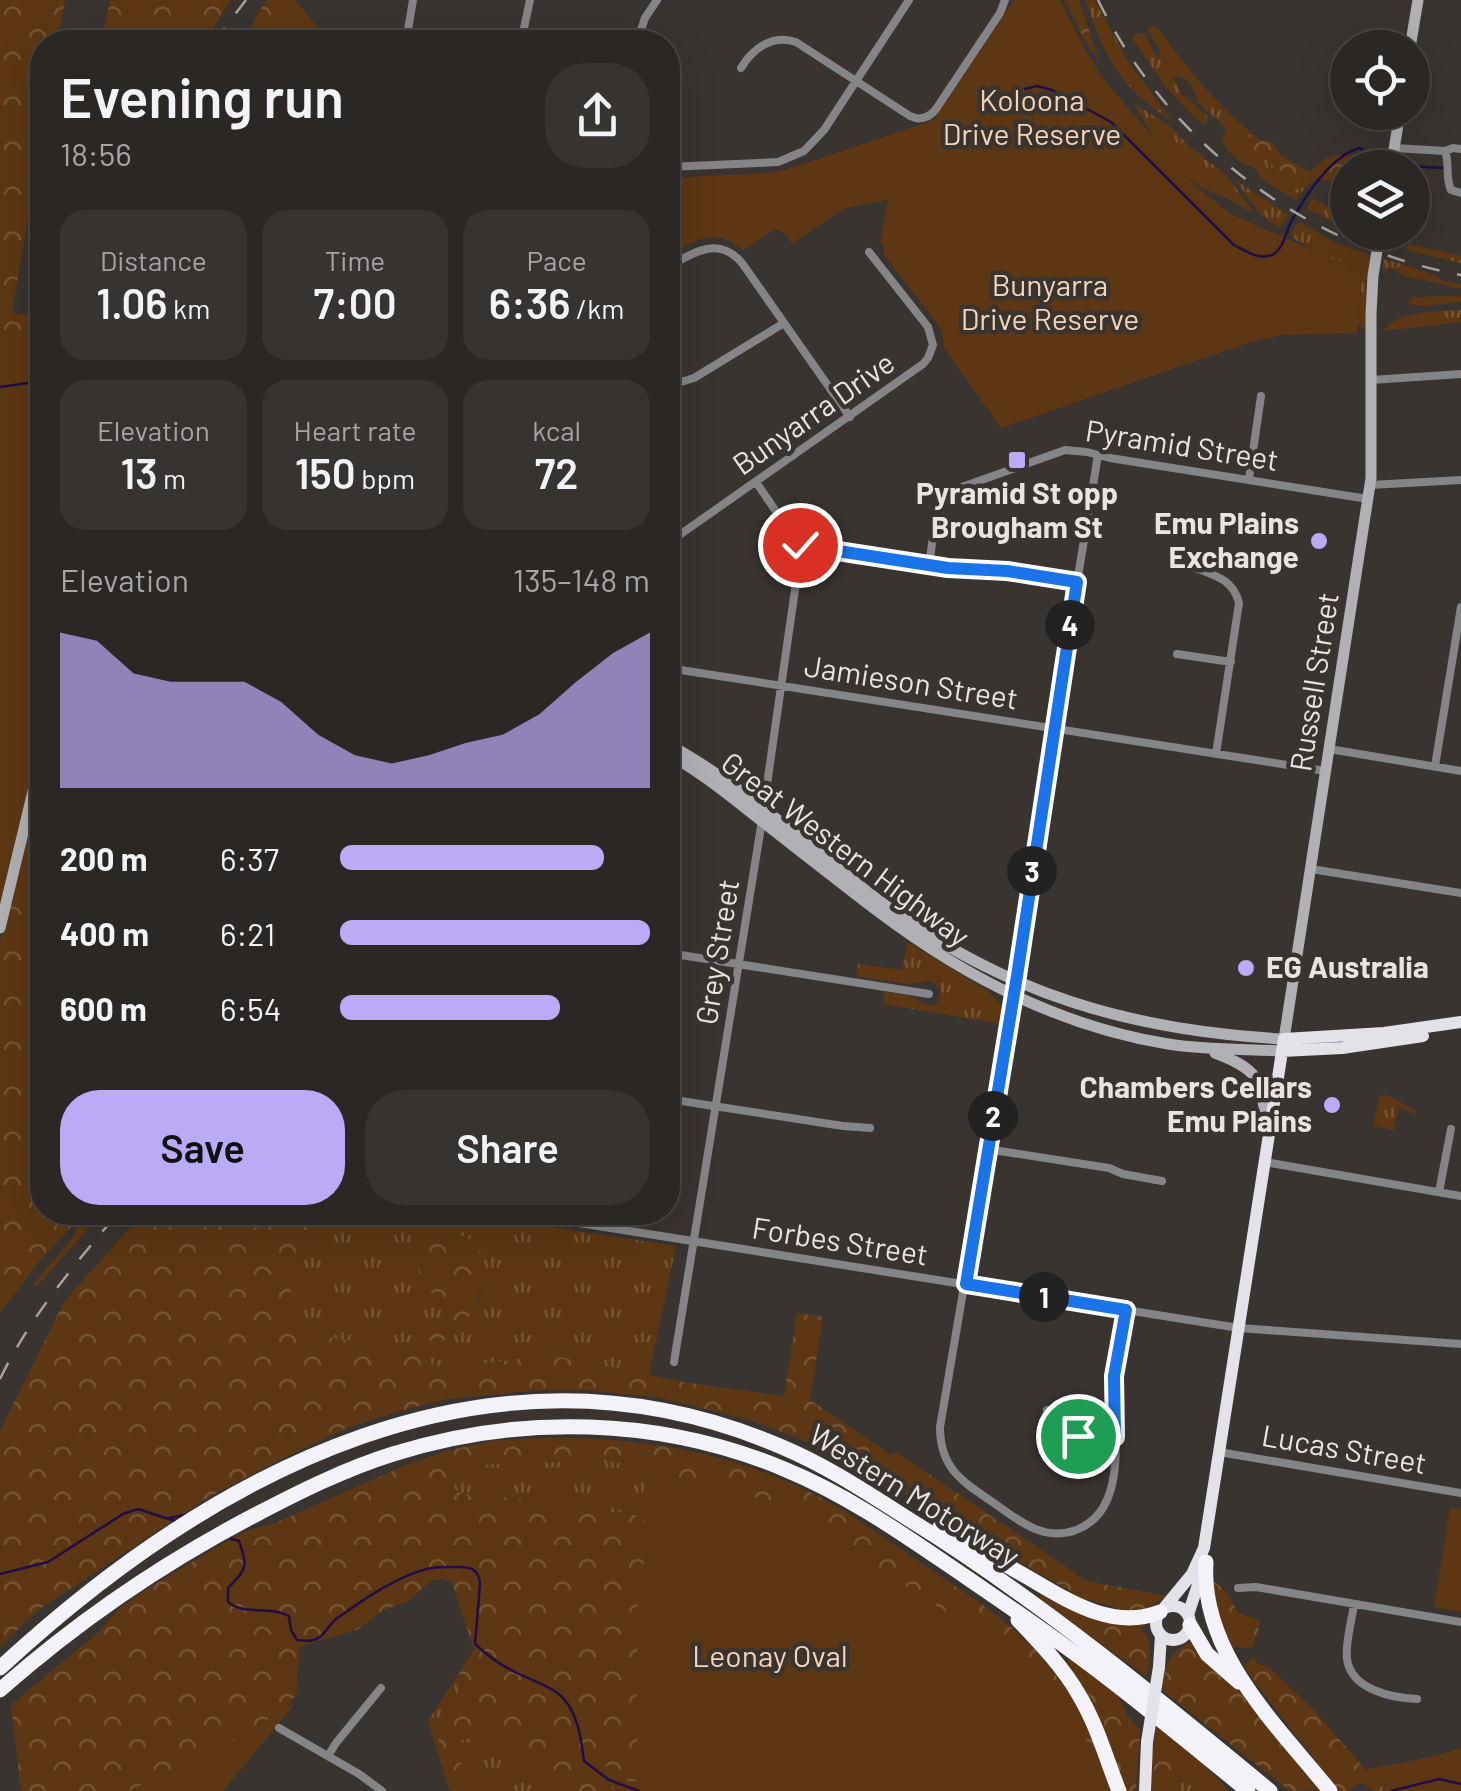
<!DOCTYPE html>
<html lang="en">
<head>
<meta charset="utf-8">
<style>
  :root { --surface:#2b2724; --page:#373331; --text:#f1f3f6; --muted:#a6a5a6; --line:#474441; --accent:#bbaaf6 }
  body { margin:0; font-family:Barlow,sans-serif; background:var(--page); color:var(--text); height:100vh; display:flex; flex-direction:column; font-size:38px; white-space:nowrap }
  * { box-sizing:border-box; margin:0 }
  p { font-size:32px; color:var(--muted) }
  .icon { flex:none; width:55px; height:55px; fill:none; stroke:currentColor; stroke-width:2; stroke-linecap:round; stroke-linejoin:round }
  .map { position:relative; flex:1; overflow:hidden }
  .drawer { position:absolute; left:30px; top:30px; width:650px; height:1195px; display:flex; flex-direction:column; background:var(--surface); border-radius:40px; box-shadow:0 10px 40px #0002,0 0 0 2px var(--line) }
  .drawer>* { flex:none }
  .controls { position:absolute; left:1330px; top:30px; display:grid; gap:20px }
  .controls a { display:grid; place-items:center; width:100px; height:100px; border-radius:50%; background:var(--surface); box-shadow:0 10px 40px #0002,0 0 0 2px var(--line); font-size:50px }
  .pin { position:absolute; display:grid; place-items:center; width:85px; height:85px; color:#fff; margin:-42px; border:5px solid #fff; border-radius:50%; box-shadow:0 2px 10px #0007 }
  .km { position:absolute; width:50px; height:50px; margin:-25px; border-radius:50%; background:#222; color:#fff; font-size:28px; line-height:50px; text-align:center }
  .round { display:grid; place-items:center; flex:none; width:105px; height:105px; border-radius:40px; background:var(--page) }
  .headline { display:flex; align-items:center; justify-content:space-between; height:170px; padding:0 30px }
  h1 { font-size:55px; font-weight:600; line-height:75px }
  .stats { display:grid; grid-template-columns:repeat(3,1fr); gap:15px; height:170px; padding:10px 30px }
  .stats div { display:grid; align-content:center; border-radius:25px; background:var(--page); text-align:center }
  .stats b { font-size:42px; font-weight:600 }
  .stats small { font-size:28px; font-weight:400 }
  .stats p { font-size:28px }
  .chart { height:280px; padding:20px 30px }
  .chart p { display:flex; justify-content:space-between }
  .chart svg { width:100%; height:180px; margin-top:10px; fill:var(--accent); opacity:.7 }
  .action { display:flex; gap:20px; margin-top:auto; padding:20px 30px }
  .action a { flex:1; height:115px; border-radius:40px; background:var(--accent); color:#111; font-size:40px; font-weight:600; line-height:115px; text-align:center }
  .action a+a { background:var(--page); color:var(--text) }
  ul { padding:0 30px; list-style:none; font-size:32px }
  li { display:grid; grid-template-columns:160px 120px 1fr; align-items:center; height:75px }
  li i { height:25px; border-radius:12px; background:var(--accent) }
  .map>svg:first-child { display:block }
  .grass { fill:url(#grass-tufts); fill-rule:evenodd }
  .forest { fill:url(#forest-crowns) }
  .wetland { fill:url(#wetland-marsh) }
  .park { fill:#5d3713 }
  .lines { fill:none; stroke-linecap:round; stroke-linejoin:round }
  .stream { stroke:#220d46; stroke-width:2.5 }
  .minor { stroke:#858487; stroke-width:8 }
  .secondary { stroke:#b1b1b5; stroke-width:11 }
  .trunk { stroke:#e4e2e9; stroke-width:12 }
  .motorway { stroke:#f3f2f9; stroke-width:15 }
  .rail { stroke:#a6a29f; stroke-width:2.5; stroke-dasharray:18 18; stroke-linecap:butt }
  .trunk-bridge { stroke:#e4e2e9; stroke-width:12 }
  .route-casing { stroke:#fff; stroke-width:20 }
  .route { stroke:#1a73e8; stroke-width:12 }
  .poi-dot { fill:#bbaaf6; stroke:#393430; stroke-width:4 }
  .labels { text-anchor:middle; stroke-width:9; stroke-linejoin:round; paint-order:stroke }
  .park-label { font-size:30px; fill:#f5d3b9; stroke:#393430 }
  .street-label { font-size:30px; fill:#e7e4e1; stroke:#393430 }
  .poi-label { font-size:30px; font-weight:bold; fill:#e7e4e1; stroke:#393430; text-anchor:end }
</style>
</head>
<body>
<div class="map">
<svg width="1461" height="1791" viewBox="0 0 1461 1791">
  <defs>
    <pattern id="grass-tufts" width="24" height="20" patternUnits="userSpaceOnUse" patternTransform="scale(2.5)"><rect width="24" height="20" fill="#5d3713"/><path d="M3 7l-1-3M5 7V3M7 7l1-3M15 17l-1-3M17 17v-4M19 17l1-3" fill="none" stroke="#745435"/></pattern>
    <pattern id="forest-crowns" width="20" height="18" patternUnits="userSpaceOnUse" patternTransform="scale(2.5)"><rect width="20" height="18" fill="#5d3713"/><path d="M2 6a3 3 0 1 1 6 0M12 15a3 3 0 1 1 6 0" fill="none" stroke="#745435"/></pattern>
    <pattern id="wetland-marsh" width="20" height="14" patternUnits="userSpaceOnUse" patternTransform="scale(2.5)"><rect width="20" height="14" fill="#5d3713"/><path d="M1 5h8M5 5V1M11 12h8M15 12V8" fill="none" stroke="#745435"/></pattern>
  </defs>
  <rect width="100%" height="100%" fill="#393430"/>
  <path class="grass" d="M1085,0H1095L1127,60L1172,121C1117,85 1107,59 1085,0Z
    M1151,26L1159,29C1204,94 1246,134 1312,179L1296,200L1262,179L1254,167C1240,165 1224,151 1222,137L1226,130L1222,124L1198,103L1191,84L1183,78L1173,77L1182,95C1192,99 1195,110 1205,113L1208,118L1206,124L1199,122L1166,87L1132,38L1135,33L1145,34L1157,58L1160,57L1159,48L1148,30Z
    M1134,103L1172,128L1189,146L1225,174L1249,206L1252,213L1231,200L1205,189L1189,179L1152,135Z
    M1234,179L1288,215L1280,228L1262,216Z
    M1312,198L1347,216V229L1307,209Z
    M1299,222L1339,244L1370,255L1365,331L1358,323L1363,265C1339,267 1313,250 1293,238L1291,232Z
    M1409,244L1461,256V263L1406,250Z
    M1383,258L1434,275L1443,281L1461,284V288H1452L1442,284L1405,276L1390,268L1383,274Z
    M1461,296V302L1425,306L1408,304L1409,300L1413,297Z
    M1461,310V322L1383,331C1398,310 1437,312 1461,310Z
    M907,942L988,991L1004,1008L1001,1024L883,1004L884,992C893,993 903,994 911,997C926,1003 940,1016 940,988L932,981L908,984L856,976L858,964L902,970Z
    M1387,1095L1416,1111L1414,1114L1401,1108L1398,1110L1394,1130L1373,1126L1379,1096Z
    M84,1213H99L83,1235L37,1286L33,1285L73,1237Z
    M314,1213H458L676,1246L649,1375L549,1355L482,1364L435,1366L405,1350L327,1337L303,1322L291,1291ZM483,1264L480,1296L463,1326L420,1332L449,1323L457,1307L450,1298L432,1294L416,1268Z
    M605,1460L645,1468L643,1520L631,1513L609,1512L606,1500L569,1502L462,1494L449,1485V1475L457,1470L471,1465Z
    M474,1650L622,1791H450L428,1721Z
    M1156,1725L1205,1766L1229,1791H1178L1182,1775L1152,1755Z"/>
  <path class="forest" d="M0,0H65L58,42H42V132L12,313L42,317V712L0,629Z
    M110,0H231L204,42H102Z
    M268,0H295L330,42H244L261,8Z
    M1065,0H1079L1099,61L1084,39Z
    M1233,126H1239L1250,138L1273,143C1276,147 1277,151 1280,155C1281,156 1308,171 1310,172C1335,146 1344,159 1374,152L1376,158L1374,163L1378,167L1348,168L1347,182C1337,178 1328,183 1318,178L1301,189H1290L1287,185C1289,170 1282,174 1273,166C1269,163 1265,156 1260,151L1233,149L1229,143Z
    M42,787V1212L84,1213L38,1263L0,1313V942Z
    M144,1212L314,1213L291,1291L303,1322L327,1337L406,1350L435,1366L482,1364L549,1355L689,1383L784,1396L797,1313L823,1317L810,1400L891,1455L896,1452L1087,1581L1166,1596L1146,1610H1125L1081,1598L863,1470L798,1438L746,1419L661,1398L588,1390H540L447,1399L396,1412L347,1428L284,1458L207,1498L34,1613L0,1647V1431L64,1302Z
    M448,1232C455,1234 465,1236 471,1240C495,1257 479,1304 465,1323C459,1331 448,1337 440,1343L421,1339L419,1331L449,1323L457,1307L449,1298L432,1294C424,1278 409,1265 420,1249C429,1237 435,1235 448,1232Z
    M538,1438C636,1436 738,1452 825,1500C861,1520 894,1545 927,1567C960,1589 998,1613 1025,1640C1044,1657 1059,1679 1073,1700C1091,1727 1100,1760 1111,1791H1086L778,1504L645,1468L605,1460L471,1465L457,1470L450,1475L449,1485L462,1494L569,1502L607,1500L610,1512L631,1513L653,1526L637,1593V1727L656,1791L612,1768L603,1766L600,1780L616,1791H558L529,1772L507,1747L485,1735L458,1741L454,1761L464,1764L474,1791H450L436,1745L449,1723L458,1696L459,1674L474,1650L452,1583L445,1579L432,1580L408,1601L384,1610L357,1630L300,1646L296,1695L218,1791H21L11,1705L100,1631L118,1609L158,1582L243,1532L275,1523L406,1465L446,1451L492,1441Z
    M1212,1580L1227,1592L1238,1613L1259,1620L1260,1625L1252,1648L1231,1647L1217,1614Z
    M1040,1593H1045L1084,1617L1106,1622H1144L1145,1626L1141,1632L1146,1633C1153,1647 1149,1663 1147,1677L1039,1598Z
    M1190,1642L1234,1681L1320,1790L1290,1791L1162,1690C1166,1666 1167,1653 1190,1642Z
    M1254,1656L1257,1663L1267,1666L1309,1705L1366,1770L1394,1764L1461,1791H1375L1361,1783L1348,1791H1339L1248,1673L1245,1665Z
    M1071,1658L1118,1696L1127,1715L1140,1730L1136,1791H1125L1065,1664Z
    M1172,1754C1187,1770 1179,1774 1178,1791H1152V1755Z"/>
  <path class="wetland" d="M603,1765L612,1768L656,1791H616L599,1780Z"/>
  <path class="park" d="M284,0H295L330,42H249Z
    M1014,0H1060L1083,46L1103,79L1189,179L1206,195L1233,215L1333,259L1355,266L1363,265L1357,333L1283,335L1251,342L1001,428L944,348L942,332L937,323L884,255V247L880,242L888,200L845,208L792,244L785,233L775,229L744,250C715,227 696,239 668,256V178L768,173L786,170L934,120Z
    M0,344L42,358V853L0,914Z
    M645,1468L778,1504L971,1628L1056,1701L1084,1731L1100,1791H640L637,1727V1593L653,1526L643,1520Z
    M1450,1507L1461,1509V1612L1434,1607Z
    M296,1702L223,1791H128L214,1753Z
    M1461,1748V1791H1386L1366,1770L1435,1756Z"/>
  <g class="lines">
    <path class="stream" d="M1025,89L1037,86L1052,90L1111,122L1234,245C1246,251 1258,260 1272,255C1283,250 1286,232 1291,222C1305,196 1332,154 1361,148L1369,157L1382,166
      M1406,166L1445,168
      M0,387L42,381
      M169,1518L185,1515
      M231,1539L239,1541C248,1568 247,1568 228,1588V1602C245,1616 268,1605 289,1616L291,1630L297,1640C305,1641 313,1642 320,1637C326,1632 330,1624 336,1619C361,1601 397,1576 427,1569C437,1566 448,1567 459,1567C472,1567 479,1570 480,1584L475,1644C487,1655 500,1665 515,1672C542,1686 565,1687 576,1721C581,1733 582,1748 584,1761L609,1780L639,1791
      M0,1574L48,1562L123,1514L138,1509L175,1521
      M1391,1791L1439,1779L1461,1784"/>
    <path class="minor" d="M406,42L413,0
      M521,42L530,0
      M637,42L645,18L657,0
      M741,68C753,48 773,34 796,42L910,116C920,121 929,118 936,109L1000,13L1005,0
      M1394,148L1445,151L1453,148L1461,149
      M1445,151C1450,164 1445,177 1451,190L1461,193
      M668,167L778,162L804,151L824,130L909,0
      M668,267C693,253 718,235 742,263L850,417
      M1371,380L1461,374
      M668,386L694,378L784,323
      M1098,455L1054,722L1016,981L940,1427C940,1469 963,1482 994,1503C1019,1521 1044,1542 1076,1530C1130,1510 1113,1429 1114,1385C1114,1360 1122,1334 1126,1310
      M1249,479L1261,396
      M756,482L801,548
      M1370,485L1461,480
      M668,543L923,364L928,358L933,345L928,327L869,252
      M801,548L812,547L948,567L1007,571L1077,582
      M929,565C934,535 933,503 962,487L1065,450L1087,452L1110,458L1368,499
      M1193,567C1214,575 1233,579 1239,603L1216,754
      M1177,654L1231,662
      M668,668L1326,771
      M1329,749L1461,771
      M1435,766L1461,607
      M1311,869L1461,893
      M668,953L929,994
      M668,1099L843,1126L870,1128
      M987,1149L1109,1168L1123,1174L1162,1181
      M1265,1162L1461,1196
      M1439,1192L1451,1129
      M510,1212L1239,1328L1461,1344
      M674,1362L760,833L801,548
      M1047,1410C1071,1437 1080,1438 1115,1437
      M1219,1452L1461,1493
      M1238,1588L1256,1587L1461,1622
      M1354,1604C1352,1621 1345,1642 1347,1659C1351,1690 1393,1698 1417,1699
      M279,1728L359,1774L382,1791
      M328,1756L336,1743L381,1688"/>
    <path class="secondary" d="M1410,48L1418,0
      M1391,168L1400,112
      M668,744C745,786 810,849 881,902C1005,994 1132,1031 1284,1039L1371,478V314L1373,276L1380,232
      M668,754C699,771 726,793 754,815C796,848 838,881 880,913C965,977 1062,1027 1168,1044C1205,1050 1244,1049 1282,1051
      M0,928L42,754
      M1215,1053C1263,1071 1260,1081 1267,1128"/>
    <path class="trunk" d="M1282,1051L1342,1048L1423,1036
      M1156 1623a17 17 0 1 1 34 0a17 17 0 1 1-34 0Z
      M1164,1608L1192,1574L1204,1548L1284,1039L1384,1033L1461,1022
      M1188,1615L1204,1566
      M1159,1667L1161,1635
      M1145,1791L1147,1742"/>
    <path class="motorway" d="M940,1527C967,1543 994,1558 1022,1574C1063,1597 1110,1632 1160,1612
      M1206,1562C1200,1653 1277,1725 1330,1791
      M1018,1620C1040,1643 1063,1667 1079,1695C1097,1725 1106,1758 1119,1791
      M1190,1625L1207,1654L1239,1682
      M0,1668C214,1470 491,1322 782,1447C827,1466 866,1492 907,1518C1036,1598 1154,1695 1270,1791
      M0,1690C78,1621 163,1563 255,1515C299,1492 345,1469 393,1454C520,1414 660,1417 784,1469C850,1496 907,1537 966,1577C1011,1608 1057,1639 1101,1673C1151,1711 1199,1751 1248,1791"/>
    <path class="rail" d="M1098,0C1168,143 1305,246 1461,275
      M214,42L246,0
      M0,1379C30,1317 74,1265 119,1212"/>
    <path class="trunk-bridge" d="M1147,1742L1159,1667"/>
  </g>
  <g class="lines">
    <defs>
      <path id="route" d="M800,545L802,548L812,547L948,568L1007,571L1077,582L1017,976L966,1284L1126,1310L1114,1376L1115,1437L1078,1436"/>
    </defs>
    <use href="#route" class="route-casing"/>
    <use href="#route" class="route"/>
  </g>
  <g class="poi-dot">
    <rect x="1007" y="450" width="20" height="20" rx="5"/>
    <circle cx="1319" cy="541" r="10"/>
    <circle cx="1246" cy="968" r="10"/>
    <circle cx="1332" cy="1105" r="10"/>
  </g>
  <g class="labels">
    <g class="park-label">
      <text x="1032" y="111">Koloona<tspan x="1032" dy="34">Drive Reserve</tspan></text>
      <text x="1050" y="296">Bunyarra<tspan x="1050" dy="34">Drive Reserve</tspan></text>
      <text x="770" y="1667">Leonay Oval</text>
    </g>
    <g class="street-label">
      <text transform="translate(814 414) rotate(-35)" y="10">Bunyarra Drive</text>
      <text transform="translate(1182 446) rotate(9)" y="10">Pyramid Street</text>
      <text transform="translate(1315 682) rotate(-81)" y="10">Russell Street</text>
      <text transform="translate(911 683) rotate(9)" y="10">Jamieson Street</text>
      <text transform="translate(845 850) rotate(37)" y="10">Great Western Highway</text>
      <text transform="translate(718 952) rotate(-81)" y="10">Grey Street</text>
      <text transform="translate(840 1242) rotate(9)" y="10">Forbes Street</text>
      <text transform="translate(1344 1450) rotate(10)" y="10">Lucas Street</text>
      <text transform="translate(914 1496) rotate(32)" y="10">Western Motorway</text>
    </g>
    <g class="poi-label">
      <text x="1017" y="504" text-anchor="middle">Pyramid St opp<tspan x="1017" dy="34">Brougham St</tspan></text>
      <text x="1299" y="534">Emu Plains<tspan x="1299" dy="34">Exchange</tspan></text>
      <text x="1266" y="978" text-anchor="start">EG Australia</text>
      <text x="1312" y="1098">Chambers Cellars<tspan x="1312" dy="34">Emu Plains</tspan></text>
    </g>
  </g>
</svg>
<div class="controls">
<a><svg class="icon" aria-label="locate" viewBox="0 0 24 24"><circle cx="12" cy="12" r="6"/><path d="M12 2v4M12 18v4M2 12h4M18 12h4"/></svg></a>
<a><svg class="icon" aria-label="layers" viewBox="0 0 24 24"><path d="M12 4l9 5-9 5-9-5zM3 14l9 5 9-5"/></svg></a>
</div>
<div class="pin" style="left:1078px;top:1436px;background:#1e9e55"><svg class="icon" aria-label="arrive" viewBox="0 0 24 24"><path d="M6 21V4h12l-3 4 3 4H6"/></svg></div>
<div class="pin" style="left:800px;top:545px;background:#d93025"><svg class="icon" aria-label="check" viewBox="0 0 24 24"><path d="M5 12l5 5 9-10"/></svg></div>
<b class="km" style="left:1044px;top:1297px">1</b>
<b class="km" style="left:993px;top:1116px">2</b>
<b class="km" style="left:1032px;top:871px">3</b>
<b class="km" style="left:1070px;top:625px">4</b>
<section class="drawer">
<div class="headline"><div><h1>Evening run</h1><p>18:56</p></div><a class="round"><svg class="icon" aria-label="share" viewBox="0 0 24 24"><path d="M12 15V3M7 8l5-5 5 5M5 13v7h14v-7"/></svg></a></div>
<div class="stats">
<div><p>Distance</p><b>1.06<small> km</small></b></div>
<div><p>Time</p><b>7:00</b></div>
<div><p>Pace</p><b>6:36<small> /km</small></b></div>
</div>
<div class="stats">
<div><p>Elevation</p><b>13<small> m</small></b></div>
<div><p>Heart rate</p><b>150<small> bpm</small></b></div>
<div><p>kcal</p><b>72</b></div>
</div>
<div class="chart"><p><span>Elevation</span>135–148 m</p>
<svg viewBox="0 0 160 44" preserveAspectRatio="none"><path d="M0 44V6L10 8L20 16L30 18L40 18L50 18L60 23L70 31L80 36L90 38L100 36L110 33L120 31L130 26L140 18L150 11L160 6V44z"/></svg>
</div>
<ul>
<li><b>200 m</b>6:37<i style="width:85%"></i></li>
<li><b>400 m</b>6:21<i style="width:100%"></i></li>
<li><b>600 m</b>6:54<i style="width:71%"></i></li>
</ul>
<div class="action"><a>Save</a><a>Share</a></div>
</section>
</div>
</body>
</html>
